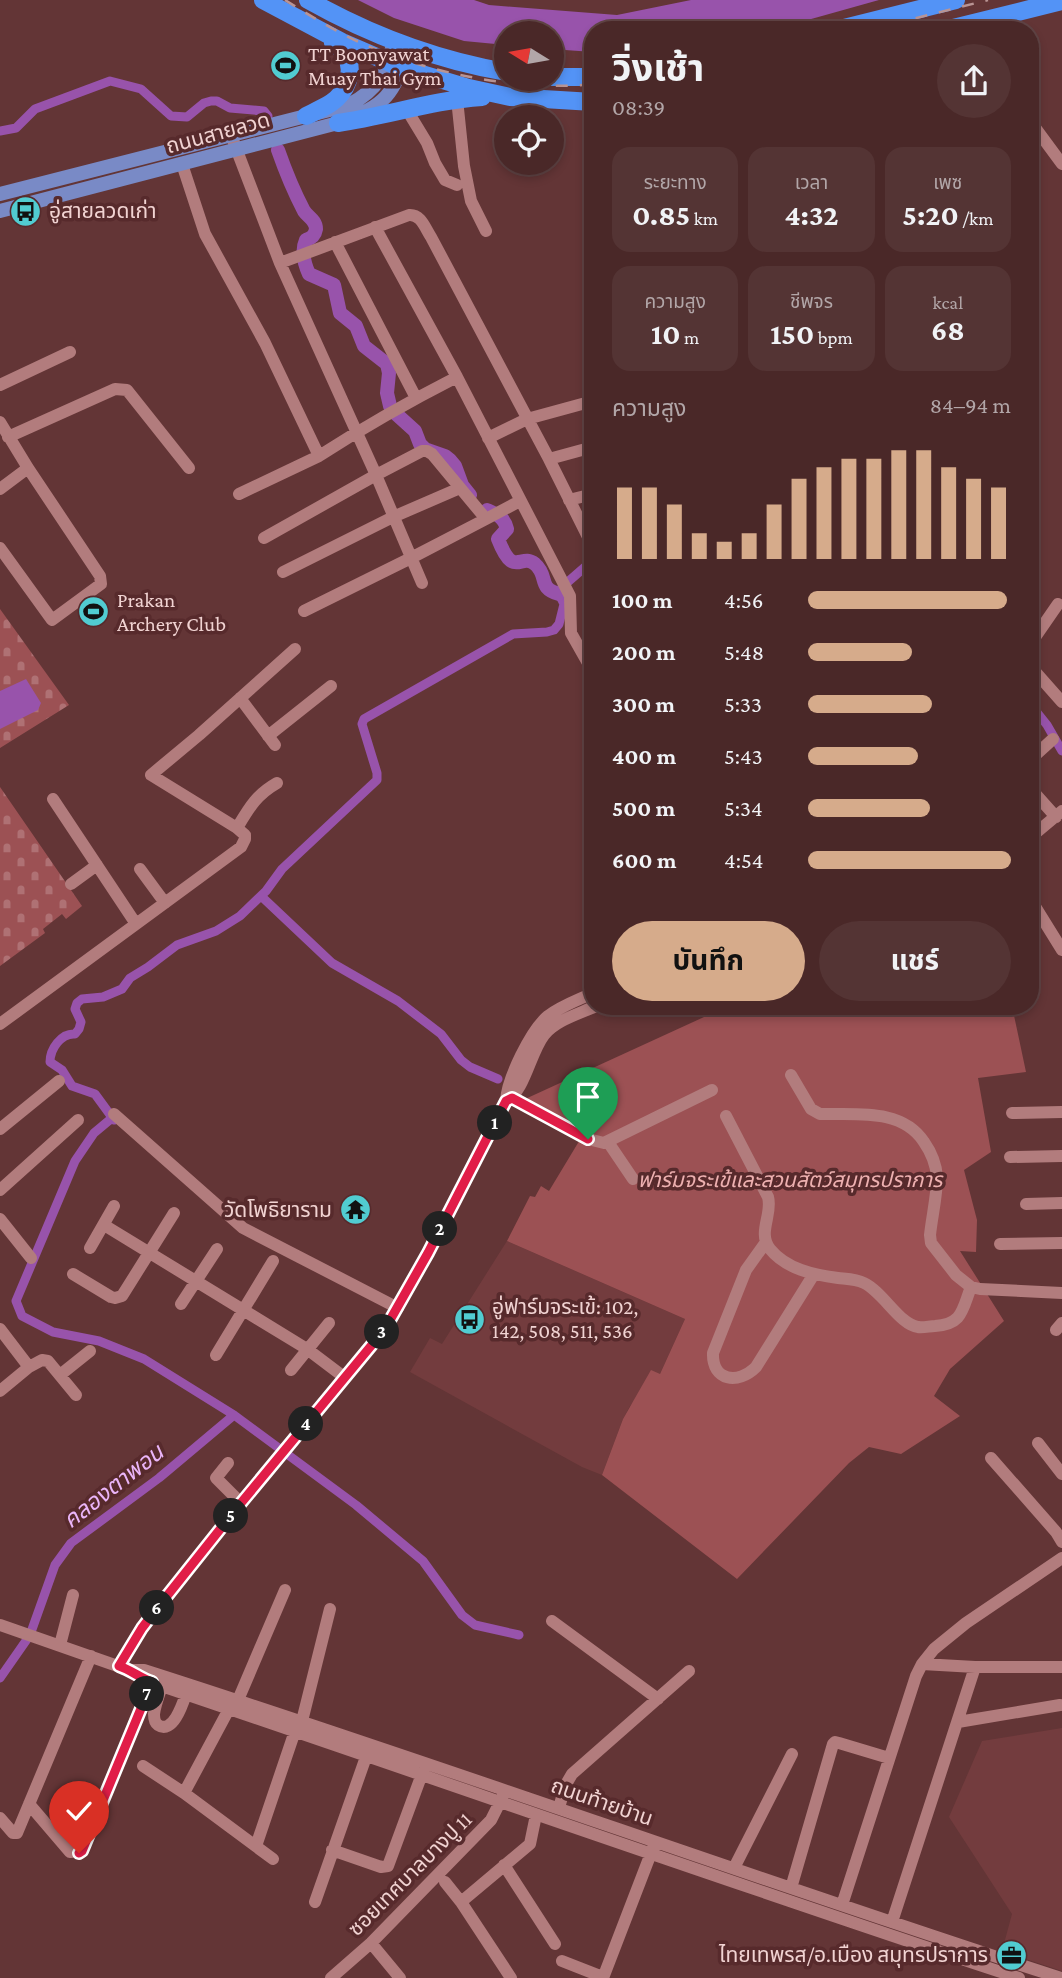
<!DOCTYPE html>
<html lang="th">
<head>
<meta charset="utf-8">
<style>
  :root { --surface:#4a2828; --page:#543434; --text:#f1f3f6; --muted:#b2a6a8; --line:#614445; --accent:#d6ab8b }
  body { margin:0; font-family:"Crimson Pro","Noto Sans Thai",serif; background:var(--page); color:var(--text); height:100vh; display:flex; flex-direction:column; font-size:26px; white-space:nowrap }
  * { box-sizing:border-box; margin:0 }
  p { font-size:23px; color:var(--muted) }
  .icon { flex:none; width:38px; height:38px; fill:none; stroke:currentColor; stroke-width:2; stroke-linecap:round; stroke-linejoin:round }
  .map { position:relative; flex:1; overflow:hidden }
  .side { position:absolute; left:584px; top:21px; width:455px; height:994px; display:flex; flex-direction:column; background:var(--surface); border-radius:28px; box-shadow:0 4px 10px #0003,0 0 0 2px var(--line) }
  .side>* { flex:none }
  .needle { width:46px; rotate:281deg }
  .fabs { position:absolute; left:494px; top:21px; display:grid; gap:14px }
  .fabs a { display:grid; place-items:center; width:70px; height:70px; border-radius:50%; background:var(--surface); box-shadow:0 4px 10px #0003,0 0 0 2px var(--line); font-size:35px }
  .pin { position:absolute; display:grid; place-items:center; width:60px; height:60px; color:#fff; margin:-72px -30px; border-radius:50% 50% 50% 0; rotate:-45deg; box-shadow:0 0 7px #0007 }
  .pin .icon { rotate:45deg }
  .km { position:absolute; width:35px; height:35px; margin:-18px; border-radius:50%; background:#222; color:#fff; font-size:19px; line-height:35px; text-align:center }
  .round { display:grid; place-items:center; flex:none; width:74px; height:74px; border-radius:37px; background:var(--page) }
  .summary { display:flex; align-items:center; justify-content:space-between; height:119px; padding:0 28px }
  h1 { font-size:38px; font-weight:700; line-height:52px }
  .figures { display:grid; grid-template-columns:repeat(3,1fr); gap:10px; height:119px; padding:7px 28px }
  .figures div { display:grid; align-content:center; border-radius:18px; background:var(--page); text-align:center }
  .figures b { font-size:30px; font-weight:700 }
  .figures small { font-size:19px; font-weight:400 }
  .figures p { font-size:19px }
  .chart { height:196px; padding:14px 28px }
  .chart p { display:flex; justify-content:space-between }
  .chart svg { width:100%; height:126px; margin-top:7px; stroke:var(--accent); stroke-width:6 }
  .primary-button { display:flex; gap:14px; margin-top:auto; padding:14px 28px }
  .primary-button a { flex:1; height:80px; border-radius:42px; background:var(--accent); color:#111; font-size:28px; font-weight:700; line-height:80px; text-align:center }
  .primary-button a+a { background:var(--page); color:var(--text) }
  ul { padding:0 28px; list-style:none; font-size:23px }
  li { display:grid; grid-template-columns:112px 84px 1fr; align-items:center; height:52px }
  li i { height:18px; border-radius:9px; background:var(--accent) }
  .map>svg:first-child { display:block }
  .built { fill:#733c3e }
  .green { fill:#9c5154 }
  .cemetery { fill:url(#cemetery-stones) }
  .water { fill:#9853ab }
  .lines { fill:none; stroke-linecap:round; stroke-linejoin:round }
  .canal { stroke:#9853ab; stroke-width:9 }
  .river { stroke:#9853ab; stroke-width:14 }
  .minor { stroke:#b27c7d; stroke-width:12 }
  .major { stroke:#798ac6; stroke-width:14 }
  .highway { stroke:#5393f6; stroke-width:18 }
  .rail { stroke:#b99494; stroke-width:2.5; stroke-dasharray:12 12; stroke-linecap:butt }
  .route-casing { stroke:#fff; stroke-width:14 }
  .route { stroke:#e11d48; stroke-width:9 }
  .labels { text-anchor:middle; stroke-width:7; stroke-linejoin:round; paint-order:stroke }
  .poi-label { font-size:21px; fill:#f1d3d2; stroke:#572a2c; text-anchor:start }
  .street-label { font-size:21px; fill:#f1d3d2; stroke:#572a2c }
  .park-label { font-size:21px; font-style:italic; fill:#edb0b0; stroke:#572a2c }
  .water-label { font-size:23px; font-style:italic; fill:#eab5f8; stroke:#572a2c }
</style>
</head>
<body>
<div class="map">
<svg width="1062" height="1978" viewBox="0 0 1062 1978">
  <defs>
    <pattern id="cemetery-stones" width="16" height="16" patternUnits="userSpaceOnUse" patternTransform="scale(1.75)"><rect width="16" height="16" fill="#9c5154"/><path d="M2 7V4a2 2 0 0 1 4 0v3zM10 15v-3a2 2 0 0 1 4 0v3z" fill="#af7174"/></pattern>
  </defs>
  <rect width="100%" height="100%" fill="#633536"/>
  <path class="built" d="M507,1241L685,1319L660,1374L630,1406L623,1419L602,1475L582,1467L410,1372L430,1338L442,1344Z
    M1062,1728V1971L1002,1951L1012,1914L949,1817L982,1741Z"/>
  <path class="green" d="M728,1006H960L963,1011L975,1006H1012L1026,1072L978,1078L991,1152L964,1170L977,1220L976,1252L960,1251L1004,1321L950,1369L934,1396L960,1416L901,1454L869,1447L849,1463L737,1579L602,1475L623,1419L651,1370L660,1374L685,1319L507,1241L530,1196L535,1197L541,1186L549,1191L584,1133L523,1100Z"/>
  <path class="cemetery" d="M0,609L69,705L0,748Z
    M0,787L82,906L66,919L62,914L43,929L45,933L0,966Z"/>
  <path class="water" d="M358,0H474L489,5L617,15L691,0H879L772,30H593V52L551,49V33H506V45L464,41L394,18Z
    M26,679L41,703L38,710L0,729V691Z"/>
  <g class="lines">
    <path class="canal" d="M0,131L16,128L35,109L110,81L141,89L171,116L187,117L204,103L211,101H217L230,108L264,111L268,116
      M1031,705L1047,725L1062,751
      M261,896L332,963L398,1001L441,1034L461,1060L470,1067L498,1079
      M112,1118L94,1133L75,1161L16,1301L22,1316L53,1332L99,1341L144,1359L234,1415L356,1505L423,1561L462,1615L475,1625L519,1635
      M114,1120L95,1094L72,1086L62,1070L50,1062C50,1049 61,1033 75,1034L79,1029L81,1022L75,1009L77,1003L82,999L103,997L122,989L130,978L148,967L177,945L216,931L240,916L266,891L282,869L377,780V773L362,724L364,719L513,634L547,632L554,630L559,624L564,604L559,594L562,587L593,560
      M0,1678L30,1635L55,1565L71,1543L159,1478L234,1415"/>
    <path class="river" d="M278,150C285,170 294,192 304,211C308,217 316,220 316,229C315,235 312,238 306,240C301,251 304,263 309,274L334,285L340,313L356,326L364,346L387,364L389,373L387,393L390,406L394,412L415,431L420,444L425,449L445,456L450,460L455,466L462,485L470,495
      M487,510C498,515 504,517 507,529L498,539C514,580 520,552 535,564C549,576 537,588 559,594"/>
    <path class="minor" d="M457,99L464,166L471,201L486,231
      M407,110L427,143L435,163L445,180L457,185
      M1031,122L1062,164
      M231,135L280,263L376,475L422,583
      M182,164L205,234L265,343L319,456L239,494
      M375,227L457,377
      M335,242L416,398
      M280,263L409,215C421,214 425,228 431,237L549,459
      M0,385L70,352
      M0,422L28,468L100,576L101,584L52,620L0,548
      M8,437L115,389L127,390L189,468
      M488,438L527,419L593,401
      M593,447L549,459L593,547
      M319,456C364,427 410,401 457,377L570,596L571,633L593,672
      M0,489L28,468
      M569,500L593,494
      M264,538L376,475L422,451H427L432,454L486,519L520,501
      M283,572L393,517L460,488
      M304,611L411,558L486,519
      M1031,643L1058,604
      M1031,667L1062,702
      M240,698L275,745
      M268,736L331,686
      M1031,759L1053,739
      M1031,789L1056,817
      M53,799L136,924
      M237,828C249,808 256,795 277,783
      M1031,837L1062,811
      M140,869L165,903
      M71,884L97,865
      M1031,900L1062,950
      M0,1024L241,847L245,839V835L237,828L151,775L199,735L295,649
      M791,1075L811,1109L820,1114C856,1115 902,1108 924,1142C931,1152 936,1164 937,1177C937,1196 932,1216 930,1235L931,1243L956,1275L971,1287L980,1289L1062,1293
      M512,1098L588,1139L604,1143L712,1090
      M506,1101C525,1091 530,1053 544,1035C556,1020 579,1014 596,1006
      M1012,1113L1062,1112
      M114,1114L243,1228L398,1308
      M726,1116L768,1197C773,1214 757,1233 770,1249C786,1269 814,1275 838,1278C847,1279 856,1279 864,1283C883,1292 900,1325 918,1327C923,1328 930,1326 935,1326C963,1324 962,1310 971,1287
      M0,1129L59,1081
      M608,1142L633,1179
      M1010,1157L1062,1156
      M0,1190L78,1120
      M1026,1204L1062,1203
      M0,1219L31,1258
      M104,1225L307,1349L344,1377
      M766,1242L746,1270L713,1353C712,1381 738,1385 756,1367L814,1274
      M1000,1244L1062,1243
      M90,1248L114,1206
      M73,1274L111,1297L115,1298L122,1296L174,1213
      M181,1304L217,1249
      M0,1329L29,1367L0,1391
      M1056,1330L1062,1323
      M216,1355L273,1261
      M29,1367L42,1360L48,1361L76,1395
      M291,1370L329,1323
      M60,1375L90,1351
      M1038,1443L1062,1474
      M991,1458L1056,1532L1062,1542
      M228,1463L216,1478L241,1503
      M552,1621L658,1699
      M0,1625L129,1670H144C451,1768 754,1879 1061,1978
      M60,1645L73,1595
      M922,1664L975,1667H1062
      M119,1666L142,1628L155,1611L241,1503L385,1329L428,1253L506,1101C507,1079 531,1030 548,1016C561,1006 578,1000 593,993
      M129,1670L141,1679C434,1778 725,1881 1019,1978
      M162,1686C159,1695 155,1705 154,1714C154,1718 155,1723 158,1725C173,1735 183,1703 186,1694
      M238,1700L285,1590
      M302,1721L330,1609
      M958,1722L1060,1705
      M143,1766L184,1793L273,1859
      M184,1793L229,1709
      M29,1804L70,1852L82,1851L152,1682
      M559,1808L565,1786L572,1774L689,1671
      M0,1818L13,1833H17L91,1656
      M256,1846L295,1731
      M332,1850L381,1867L388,1866L422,1774
      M504,1865L555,1944
      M734,1868L792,1754
      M445,1882L461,1902
      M791,1888L833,1744L835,1742L839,1743L889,1758
      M315,1902L367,1754
      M842,1905L916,1676L922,1664L934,1649L966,1623L1062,1558
      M892,1922L975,1667
      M371,1943L400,1978
      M562,1961L603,1977
      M331,1978L371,1943L491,1820L503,1796
      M511,1978L461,1902L530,1844L536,1815
      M603,1978L653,1848"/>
    <path class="major" d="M0,194L349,105C379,89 385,73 394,42
      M0,211L338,123C387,105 393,96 409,47"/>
    <path class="highway" d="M263,0L342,42L402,68L469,88L510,97L593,102
      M308,0C370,35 436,60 506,72
      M836,30L956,0
      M945,30L1062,1
      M551,77H593
      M306,116C314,112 323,108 331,103C346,93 356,71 345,54C343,50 337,46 333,43
      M338,123C387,116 433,100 482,97"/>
    <path class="rail" d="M285,0C309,15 333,30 359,42C426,73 520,92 593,84
      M869,30L988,0"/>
  </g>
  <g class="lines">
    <defs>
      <path id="route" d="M79,1853L82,1851L152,1682C140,1678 131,1670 119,1666L142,1628L155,1611L241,1503L385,1329L428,1253L506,1101L512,1098L588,1139"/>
    </defs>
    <use href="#route" class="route-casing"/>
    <use href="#route" class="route"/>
  </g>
  <defs>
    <symbol id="stadium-disc" viewBox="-11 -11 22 22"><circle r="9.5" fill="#51ccd1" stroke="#572a2c"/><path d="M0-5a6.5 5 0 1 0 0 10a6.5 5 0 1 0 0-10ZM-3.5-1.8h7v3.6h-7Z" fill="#111"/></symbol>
    <symbol id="bus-disc" viewBox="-11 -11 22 22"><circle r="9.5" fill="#51ccd1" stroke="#572a2c"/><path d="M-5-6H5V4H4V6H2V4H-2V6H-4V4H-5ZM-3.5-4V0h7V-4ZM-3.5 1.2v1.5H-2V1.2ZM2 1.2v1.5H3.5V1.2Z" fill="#111"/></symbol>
    <symbol id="temple-disc" viewBox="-11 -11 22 22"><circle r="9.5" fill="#51ccd1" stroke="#572a2c"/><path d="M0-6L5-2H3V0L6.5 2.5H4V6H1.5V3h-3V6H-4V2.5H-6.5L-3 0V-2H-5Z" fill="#111"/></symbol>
    <symbol id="office-disc" viewBox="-11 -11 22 22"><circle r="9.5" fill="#51ccd1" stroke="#572a2c"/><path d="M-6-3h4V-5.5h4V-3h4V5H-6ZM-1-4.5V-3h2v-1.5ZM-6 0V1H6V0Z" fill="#111"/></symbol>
  </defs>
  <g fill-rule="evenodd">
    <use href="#stadium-disc" x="268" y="48" width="35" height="35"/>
    <use href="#bus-disc" x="8" y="194" width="35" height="35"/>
    <use href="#stadium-disc" x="76" y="594" width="35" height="35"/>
    <use href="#temple-disc" x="338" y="1192" width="35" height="35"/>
    <use href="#bus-disc" x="452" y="1302" width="35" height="35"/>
    <use href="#office-disc" x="994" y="1938" width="35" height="35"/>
  </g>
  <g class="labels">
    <g class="poi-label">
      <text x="308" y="61">TT Boonyawat<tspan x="308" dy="24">Muay Thai Gym</tspan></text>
      <text x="49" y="218">อู่สายลวดเก่า</text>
      <text x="117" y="607">Prakan<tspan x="117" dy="24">Archery Club</tspan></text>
      <text x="332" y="1217" text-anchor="end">วัดโพธิยาราม</text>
      <text x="492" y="1314">อู่ฟาร์มจระเข้: 102,<tspan x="492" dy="24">142, 508, 511, 536</tspan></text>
      <text x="988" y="1962" text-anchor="end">ไทยเทพรส/อ.เมือง สมุทรปราการ</text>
    </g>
    <g class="street-label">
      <text transform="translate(218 133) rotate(-15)" y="7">ถนนสายลวด</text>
      <text transform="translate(602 1802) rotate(19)" y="7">ถนนท้ายบ้าน</text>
      <text transform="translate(410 1874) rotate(-45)" y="7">ซอยเทศบาลบางปู 11</text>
    </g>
    <g class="park-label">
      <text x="790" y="1187">ฟาร์มจระเข้และสวนสัตว์สมุทรปราการ</text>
    </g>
    <g class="water-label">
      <text transform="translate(113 1486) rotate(-38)" y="8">คลองตาพอน</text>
    </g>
  </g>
</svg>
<div class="fabs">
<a><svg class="needle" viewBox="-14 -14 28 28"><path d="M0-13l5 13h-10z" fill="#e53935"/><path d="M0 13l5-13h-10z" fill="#b2a6a8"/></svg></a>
<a><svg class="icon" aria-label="locate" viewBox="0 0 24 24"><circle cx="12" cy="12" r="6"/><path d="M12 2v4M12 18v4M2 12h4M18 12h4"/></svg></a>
</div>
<div class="pin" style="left:588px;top:1139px;background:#1e9e55"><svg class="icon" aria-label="arrive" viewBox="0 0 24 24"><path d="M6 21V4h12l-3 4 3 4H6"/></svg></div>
<div class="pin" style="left:79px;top:1853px;background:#d93025"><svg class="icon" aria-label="check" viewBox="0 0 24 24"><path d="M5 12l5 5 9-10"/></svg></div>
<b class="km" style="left:495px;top:1123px">1</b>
<b class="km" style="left:440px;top:1229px">2</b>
<b class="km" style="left:382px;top:1332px">3</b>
<b class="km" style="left:306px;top:1424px">4</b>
<b class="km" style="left:231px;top:1516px">5</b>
<b class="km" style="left:157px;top:1608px">6</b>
<b class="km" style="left:147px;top:1694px">7</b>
<section class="side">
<div class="summary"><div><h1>วิ่งเช้า</h1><p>08:39</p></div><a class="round"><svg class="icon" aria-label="share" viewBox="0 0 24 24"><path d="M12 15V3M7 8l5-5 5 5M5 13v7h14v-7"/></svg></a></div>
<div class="figures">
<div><p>ระยะทาง</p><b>0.85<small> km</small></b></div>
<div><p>เวลา</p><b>4:32</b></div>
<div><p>เพซ</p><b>5:20<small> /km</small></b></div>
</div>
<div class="figures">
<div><p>ความสูง</p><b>10<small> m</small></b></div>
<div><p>ชีพจร</p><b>150<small> bpm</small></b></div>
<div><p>kcal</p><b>68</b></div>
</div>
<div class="chart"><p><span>ความสูง</span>84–94 m</p>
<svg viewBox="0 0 160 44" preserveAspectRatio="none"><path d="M5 44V19M15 44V19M25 44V25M35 44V35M45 44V38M55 44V35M65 44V25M75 44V16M85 44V12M95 44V9M105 44V9M115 44V6M125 44V6M135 44V12M145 44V16M155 44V19"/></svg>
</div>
<ul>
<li><b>100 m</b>4:56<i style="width:98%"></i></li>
<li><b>200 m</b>5:48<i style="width:51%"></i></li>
<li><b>300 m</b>5:33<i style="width:61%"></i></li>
<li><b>400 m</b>5:43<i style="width:54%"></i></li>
<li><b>500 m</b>5:34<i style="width:60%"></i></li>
<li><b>600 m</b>4:54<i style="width:100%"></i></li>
</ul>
<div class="primary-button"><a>บันทึก</a><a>แชร์</a></div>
</section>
</div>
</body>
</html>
